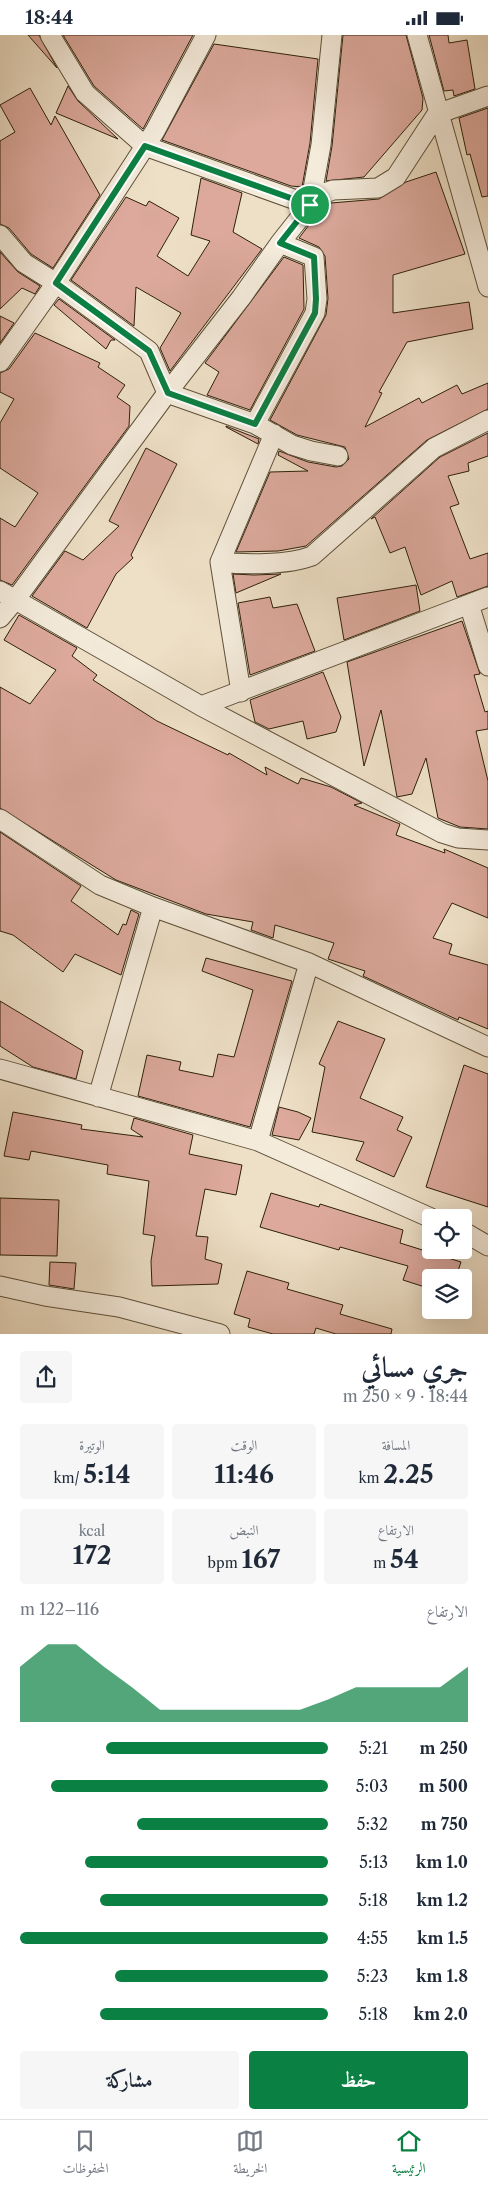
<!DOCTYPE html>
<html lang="ar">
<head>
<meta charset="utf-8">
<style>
  :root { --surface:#fff; --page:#f6f6f7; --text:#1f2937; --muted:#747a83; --line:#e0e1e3; --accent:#0b8043 }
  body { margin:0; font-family:"Libre Caslon Text",Amiri,serif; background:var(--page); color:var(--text); direction:rtl; height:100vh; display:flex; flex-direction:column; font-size:19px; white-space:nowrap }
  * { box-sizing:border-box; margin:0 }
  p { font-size:16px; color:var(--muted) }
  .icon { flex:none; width:28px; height:28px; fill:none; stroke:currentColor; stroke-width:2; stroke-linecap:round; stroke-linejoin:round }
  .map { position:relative; height:1299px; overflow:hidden; direction:ltr }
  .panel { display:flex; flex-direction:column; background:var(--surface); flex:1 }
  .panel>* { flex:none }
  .tools { position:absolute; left:422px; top:1174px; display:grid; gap:10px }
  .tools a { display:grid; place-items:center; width:50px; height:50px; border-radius:5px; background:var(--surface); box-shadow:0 5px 20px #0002; font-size:25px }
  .pin { position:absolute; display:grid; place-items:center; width:42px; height:42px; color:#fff; margin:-21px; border:2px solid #fff; border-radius:50%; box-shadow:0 1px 5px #0007 }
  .round { display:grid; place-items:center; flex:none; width:52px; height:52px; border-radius:5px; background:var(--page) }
  .overview { display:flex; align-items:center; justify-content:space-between; height:85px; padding:0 20px }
  h1 { font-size:28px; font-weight:700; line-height:38px }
  .metrics { display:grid; grid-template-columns:repeat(3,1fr); gap:8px; height:85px; padding:5px 20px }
  .metrics div { display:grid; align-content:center; border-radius:5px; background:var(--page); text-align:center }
  .metrics b { font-size:25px; font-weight:700 }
  .metrics small { font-size:14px; font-weight:400 }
  .metrics p { font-size:14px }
  .chart { height:140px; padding:10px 20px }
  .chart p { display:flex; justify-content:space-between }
  .chart svg { width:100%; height:90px; margin-top:5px; fill:var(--accent); opacity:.7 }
  .action { display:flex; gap:10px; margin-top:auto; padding:10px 20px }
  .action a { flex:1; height:58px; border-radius:5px; background:var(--accent); color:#fff; font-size:20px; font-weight:700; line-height:58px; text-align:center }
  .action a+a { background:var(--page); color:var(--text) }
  ul { padding:0 20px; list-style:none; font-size:16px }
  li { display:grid; grid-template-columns:80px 60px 1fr; align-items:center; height:38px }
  li i { height:12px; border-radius:6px; background:var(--accent) }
  .status { display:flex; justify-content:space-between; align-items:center; height:35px; padding:0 25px; background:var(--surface); direction:ltr }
  .status svg { height:14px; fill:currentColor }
  .dock { display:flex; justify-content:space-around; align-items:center; height:70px; border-top:1px solid var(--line); background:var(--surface); font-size:14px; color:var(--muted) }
  .dock a { display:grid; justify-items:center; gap:2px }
  .dock .on { color:var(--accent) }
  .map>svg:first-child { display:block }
  .building { fill:#dca99c; stroke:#2e200b }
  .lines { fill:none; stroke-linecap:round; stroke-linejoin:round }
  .street-casing { stroke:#5e503a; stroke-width:21 }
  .street { stroke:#f4ebdb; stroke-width:19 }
  .route-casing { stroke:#fff; stroke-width:10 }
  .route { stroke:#0b8043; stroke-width:6 }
</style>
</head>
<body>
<div class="status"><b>18:44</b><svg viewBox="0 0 49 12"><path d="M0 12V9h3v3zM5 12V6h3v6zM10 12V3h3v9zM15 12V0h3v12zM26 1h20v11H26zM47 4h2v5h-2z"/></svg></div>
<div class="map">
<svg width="488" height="1299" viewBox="0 0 488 1299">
  <rect width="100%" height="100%" fill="#eee0c7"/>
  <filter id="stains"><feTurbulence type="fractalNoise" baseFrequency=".004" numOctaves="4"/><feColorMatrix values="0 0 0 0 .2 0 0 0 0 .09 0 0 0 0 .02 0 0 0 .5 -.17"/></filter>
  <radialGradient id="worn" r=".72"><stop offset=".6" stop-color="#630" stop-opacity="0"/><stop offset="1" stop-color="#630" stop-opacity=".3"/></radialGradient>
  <path class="building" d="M28,0H39L57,33Z
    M63,0H193L143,94L94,51Z
    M343,0H406L423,63L422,75L364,142L326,146L332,111Z
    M429,0H448L449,8L467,5L475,54L454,61L453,55L444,56Z
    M214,9L318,24L310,108L302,152L291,151L162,105Z
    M68,51L78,66L118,104L56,78Z
    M30,53L51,90L55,81L100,160L53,233L31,219L9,193L0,189V106L15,97L0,70Z
    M488,73V161L482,162L470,119L467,120L459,83Z
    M436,137L465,219L393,240V278L469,267L473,294L407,307L379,357L382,358L365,392L419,363L422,368L457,350L462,359L488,348V374L427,405L306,511L278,516L236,517L270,437L308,436L278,420L279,416L308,427L336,432L342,431L349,424L345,412L297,400L270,385L326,280L328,263L325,221L319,212L299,203L318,178L331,168L379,164L406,147Z
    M201,143L242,158L233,197L262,214L170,336L160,313L181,278L136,252L134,291L71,245L126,162L146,171L149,166L179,183L157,221L188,241L210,206L191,200Z
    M0,217L18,237L40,251L35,259L22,253L0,274Z
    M284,222L303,230L304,274L250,375L207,360L219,337L205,328Z
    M59,264L115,305H111L106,314L54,270Z
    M0,281L14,288L0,308Z
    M35,298L100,328L98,332L125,350L117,362L130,371L129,391L12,550L0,545V483L15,492L38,458L0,433V388L14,364L0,357V338L9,334Z
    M226,391L259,404L258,409L226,392Z
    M488,398V421L468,428L469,436L448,441L459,469L450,472L470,524L488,518V551L457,562L452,546L421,560L405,512L390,518L375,482L371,484L440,422Z
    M146,413L177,429L131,520L133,523L116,539L87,593L32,561L65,516L83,525L119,491L109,486Z
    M233,539L254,540L281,539L236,558Z
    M416,550L420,576L344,605L337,563Z
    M270,562L273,573L297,569L315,616L250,640L238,568Z
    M19,580L77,613L72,621L97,640L93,645L157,686L228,720L229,718L267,740L265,732L298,749L301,743L331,752L362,768L354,770L400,789L396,800L445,818L444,814L488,833V883L452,868L433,903L452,909L449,919L488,930V994L459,982L458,985L363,941L365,936L328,924L334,908L275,890L273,903L251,895L253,887L206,879L116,845L0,773V652L30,669L56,635L4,605Z
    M462,586L480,639L474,640L485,677L488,676V694L476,696L488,746V794L460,792L438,783L426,723L412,759L397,762L381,675L364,731L347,627Z
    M323,637L341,682L336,697L307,704L303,686L269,694L255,687L250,665Z
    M0,797L81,851L71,866L118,900L123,889L126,890L131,875L139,879L121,940L75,919L63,937L13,900L0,896Z
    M206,923L292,946L250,1092L138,1061L147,1020L181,1027L179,1035L213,1042L218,1019L234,1022L253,955L202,936Z
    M0,966L83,1016L76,1044L33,1032L0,1011Z
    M338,986L385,1004L360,1063L403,1082L397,1095L412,1102L394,1142L356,1125L364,1107L312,1097L325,1032L319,1029Z
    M464,1030L488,1039V1172L426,1152Z
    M279,1072L298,1077L311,1083L299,1105L272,1100Z
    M13,1077L82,1090L81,1094L143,1102L131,1094L134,1083L193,1100L189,1119L242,1130L236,1160L205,1154L196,1201L208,1202L205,1224L222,1229L218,1249L152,1251L151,1226L155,1201L143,1199L149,1146L107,1139L108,1130L31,1116L29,1125L4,1121Z
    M271,1158L319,1172L320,1169L403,1195L400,1208L461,1227L456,1242H431V1254L403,1245L408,1231L340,1212L339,1215L260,1192Z
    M0,1163L59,1165L57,1221L0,1220Z
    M50,1227L76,1228L74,1254L49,1250Z
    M247,1236L289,1248L287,1254L343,1270L340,1279L392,1294L391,1299H336L316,1293L314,1299H273L248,1292L250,1284L234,1279Z"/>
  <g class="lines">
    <defs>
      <path id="street" d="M50,0L85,58L145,111L310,170L325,158L333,155L378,153L396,142L437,79L488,61
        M417,0L488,252
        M0,200L24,228L56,248L149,316L167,358L255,389L292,410L311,416L338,421
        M0,327L56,248L155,96L206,0
        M255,389L315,278L317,264L314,222L280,208L310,170L321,110L332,0
        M220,527L274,399
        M0,556L201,671L488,562
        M469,569L488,631
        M0,583L16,564L167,358L241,263L280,208
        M241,657L220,527C245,530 289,530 312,521L434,413L488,385
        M201,671L442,798L458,803L488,805
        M0,784L100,850L153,872L309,928L488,1012
        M0,1034L258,1106L431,1183
        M98,1062L153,872
        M258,1106L309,928
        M464,1197L488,1211
        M0,1251L45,1261L119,1272L220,1299"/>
    </defs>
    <use href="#street" class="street-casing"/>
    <use href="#street" class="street"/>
  </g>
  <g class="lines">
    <defs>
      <path id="route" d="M145,111L310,170L280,208L314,222L316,264L315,278L255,389L168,358L149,316L56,248Z"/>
    </defs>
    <use href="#route" class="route-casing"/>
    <use href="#route" class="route"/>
  </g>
  <rect width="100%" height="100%" filter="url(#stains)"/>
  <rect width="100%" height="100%" fill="url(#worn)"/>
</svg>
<div class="tools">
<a><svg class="icon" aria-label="locate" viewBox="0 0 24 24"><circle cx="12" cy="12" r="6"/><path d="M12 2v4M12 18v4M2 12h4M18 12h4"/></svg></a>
<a><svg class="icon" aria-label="layers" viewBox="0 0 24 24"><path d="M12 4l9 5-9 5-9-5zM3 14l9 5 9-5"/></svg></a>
</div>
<div class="pin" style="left:310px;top:170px;background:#1e9e55"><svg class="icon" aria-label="arrive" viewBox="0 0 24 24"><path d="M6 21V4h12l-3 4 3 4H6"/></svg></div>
</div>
<section class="panel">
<div class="overview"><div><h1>جري مسائي</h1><p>18:44 · 9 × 250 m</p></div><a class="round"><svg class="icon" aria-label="share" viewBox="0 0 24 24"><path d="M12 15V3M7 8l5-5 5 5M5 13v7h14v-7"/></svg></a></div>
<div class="metrics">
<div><p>المسافة</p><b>2.25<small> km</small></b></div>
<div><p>الوقت</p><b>11:46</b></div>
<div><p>الوتيرة</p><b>5:14<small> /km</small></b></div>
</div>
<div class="metrics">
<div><p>الارتفاع</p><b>54<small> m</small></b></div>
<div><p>النبض</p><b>167<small> bpm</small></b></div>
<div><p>kcal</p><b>172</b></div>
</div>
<div class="chart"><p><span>الارتفاع</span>116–122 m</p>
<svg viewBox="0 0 160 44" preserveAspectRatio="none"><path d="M0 44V17L10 6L20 6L30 17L40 27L50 38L60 38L70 38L80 38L90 38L100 38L110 33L120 27L130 27L140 27L150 27L160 17V44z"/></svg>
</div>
<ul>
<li><b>250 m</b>5:21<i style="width:72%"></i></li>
<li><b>500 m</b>5:03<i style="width:90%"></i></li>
<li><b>750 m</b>5:32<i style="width:62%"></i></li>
<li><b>1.0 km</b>5:13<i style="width:79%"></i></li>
<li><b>1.2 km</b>5:18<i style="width:74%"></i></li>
<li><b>1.5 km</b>4:55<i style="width:100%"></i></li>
<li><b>1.8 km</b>5:23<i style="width:69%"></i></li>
<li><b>2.0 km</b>5:18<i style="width:74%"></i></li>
</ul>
<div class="action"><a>حفظ</a><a>مشاركة</a></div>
</section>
<nav class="dock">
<a class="on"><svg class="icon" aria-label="home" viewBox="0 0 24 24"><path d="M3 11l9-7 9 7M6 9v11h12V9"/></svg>الرئيسية</a>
<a><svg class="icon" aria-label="map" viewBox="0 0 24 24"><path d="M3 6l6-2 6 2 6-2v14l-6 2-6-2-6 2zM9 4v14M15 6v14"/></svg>الخريطة</a>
<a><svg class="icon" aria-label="saved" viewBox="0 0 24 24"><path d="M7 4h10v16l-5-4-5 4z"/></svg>المحفوظات</a>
</nav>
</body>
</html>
